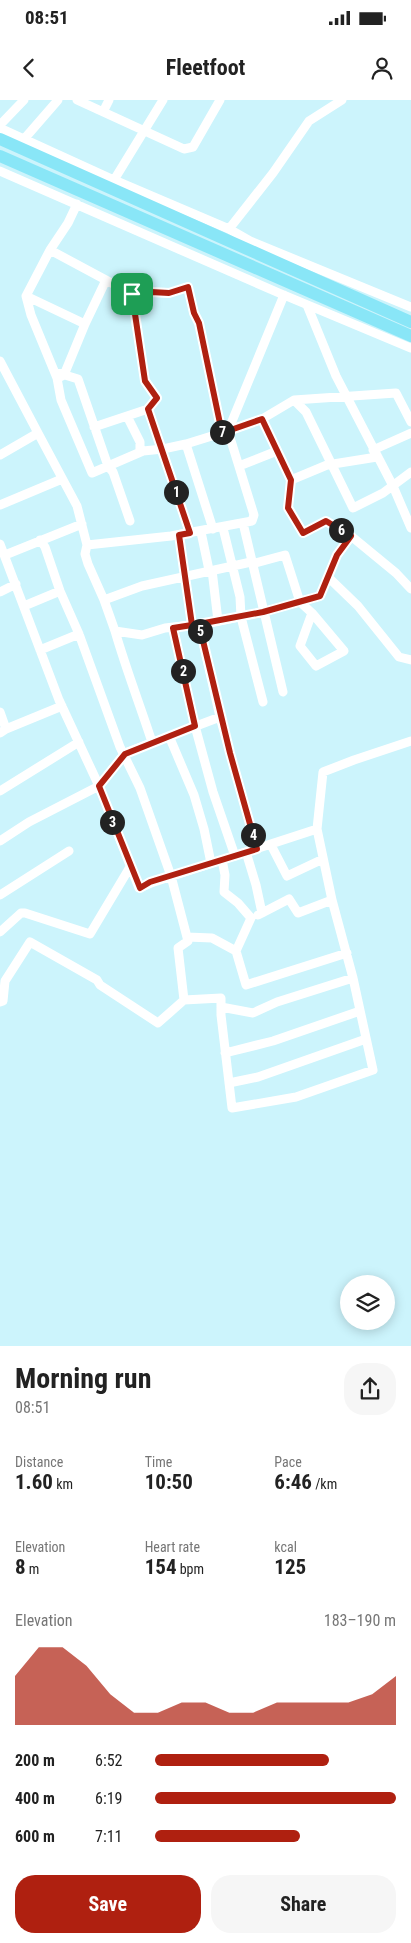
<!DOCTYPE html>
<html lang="en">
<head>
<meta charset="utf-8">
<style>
  :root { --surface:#fff; --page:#f6f6f6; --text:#222; --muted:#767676; --accent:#af2010 }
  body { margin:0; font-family:"Roboto Condensed",sans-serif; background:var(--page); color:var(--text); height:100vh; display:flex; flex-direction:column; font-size:19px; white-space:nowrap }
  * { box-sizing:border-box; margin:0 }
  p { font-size:16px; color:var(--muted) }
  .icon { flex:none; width:28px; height:28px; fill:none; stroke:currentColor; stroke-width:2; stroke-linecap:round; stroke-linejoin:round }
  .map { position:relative; height:1246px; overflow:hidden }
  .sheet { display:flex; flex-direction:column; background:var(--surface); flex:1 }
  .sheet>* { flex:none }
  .tools { position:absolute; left:340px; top:1175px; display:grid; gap:10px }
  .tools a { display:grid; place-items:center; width:55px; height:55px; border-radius:50%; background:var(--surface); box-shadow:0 2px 12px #0003; font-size:25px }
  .pin { position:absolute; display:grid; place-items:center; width:42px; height:42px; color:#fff; margin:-21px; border-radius:10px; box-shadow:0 2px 8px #0006 }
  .km { position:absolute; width:25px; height:25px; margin:-12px; border-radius:50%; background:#222; color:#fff; font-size:14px; line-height:25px; text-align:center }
  .round { display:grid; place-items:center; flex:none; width:52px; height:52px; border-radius:20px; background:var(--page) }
  .head { display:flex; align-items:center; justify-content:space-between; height:85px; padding:0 15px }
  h1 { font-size:28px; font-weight:700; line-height:38px }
  .figures { display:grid; grid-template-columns:repeat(3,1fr); gap:8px; height:85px; padding:5px 15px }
  .figures div { display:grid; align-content:center }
  .figures b { font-size:21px; font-weight:700 }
  .figures small { font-size:14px; font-weight:400 }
  .figures p { font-size:14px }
  .chart { height:140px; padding:10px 15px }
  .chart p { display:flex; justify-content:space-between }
  .chart svg { width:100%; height:90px; margin-top:5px; fill:var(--accent); opacity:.7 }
  .action { display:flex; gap:10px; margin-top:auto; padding:10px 15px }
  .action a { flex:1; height:58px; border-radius:20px; background:var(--accent); color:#fff; font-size:20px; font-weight:700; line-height:58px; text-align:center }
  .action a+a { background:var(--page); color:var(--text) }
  ul { padding:0 15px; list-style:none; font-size:16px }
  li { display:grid; grid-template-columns:80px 60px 1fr; align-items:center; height:38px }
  li i { height:12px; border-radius:6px; background:var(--accent) }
  .status { display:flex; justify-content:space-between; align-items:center; height:35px; padding:0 25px; background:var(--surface); direction:ltr }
  .status svg { height:14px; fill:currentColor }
  header { display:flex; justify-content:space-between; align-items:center; height:65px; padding:0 15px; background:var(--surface); font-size:22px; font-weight:700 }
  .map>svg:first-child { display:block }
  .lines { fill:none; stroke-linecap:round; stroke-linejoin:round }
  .minor { stroke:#fff; stroke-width:9 }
  .highway { stroke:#89e6f7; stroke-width:12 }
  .route-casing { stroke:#fff; stroke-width:10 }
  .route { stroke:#af2010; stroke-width:6 }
</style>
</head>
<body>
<div class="status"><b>08:51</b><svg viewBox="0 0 49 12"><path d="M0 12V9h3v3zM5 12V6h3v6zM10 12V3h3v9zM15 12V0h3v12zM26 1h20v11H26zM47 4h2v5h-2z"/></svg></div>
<header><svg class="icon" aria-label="back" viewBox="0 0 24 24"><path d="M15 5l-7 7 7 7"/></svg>Fleetfoot<svg class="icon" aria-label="person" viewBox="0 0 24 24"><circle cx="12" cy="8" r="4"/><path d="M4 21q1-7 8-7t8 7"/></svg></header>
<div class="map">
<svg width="411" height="1246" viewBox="0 0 411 1246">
  <rect width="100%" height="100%" fill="#ccf4fc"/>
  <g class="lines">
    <path class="minor" d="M77,0L184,49L193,47L220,0
      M103,12L109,0
      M0,25L24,0
      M0,28L114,80L229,129L250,141L411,207
      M25,38L58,0
      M0,71L279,193L411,248
      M114,80L163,0
      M77,104L68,123L50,150L132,194L151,192L169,193L188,187L194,213L199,223L222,333
      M229,129L273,73L309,21L342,0
      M50,150L26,196L31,215L57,278L61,300L92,373L143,351L163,349L186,344L213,429
      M132,194L145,281L157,298L148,309
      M284,195L228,331L262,319L291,380
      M26,196L85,224
      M307,205L336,276L393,386L411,428
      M0,261L38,333L0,355
      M55,272L78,279L108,366L113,372L130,421
      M60,277L64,275L85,224L106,180
      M294,300L396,293L411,322
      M127,316L148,309L190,433
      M262,319L294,300L306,312L353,408L383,393L411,372
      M94,327L127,316L140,342V352
      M38,333L77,406L87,445L85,454L88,464L104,500L115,531L142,535L165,528L210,523L263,512L320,496L337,455L351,436L396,473L411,489
      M373,350L411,333
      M239,366L277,351
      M0,405L62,379
      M243,423L283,592
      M223,428L240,497L241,517L263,602
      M201,432L209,470
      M179,435L192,525
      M351,436L326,421L303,433L288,407L291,380L327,365L377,357
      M40,440L45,447L60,491L79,534L120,647L140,688L171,776L188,841L178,848L184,900L221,898V915L232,1008L296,997L373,970L353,878L332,800L317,729
      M0,444L59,600L99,686L139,788L151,783L317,729L323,672L354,660L411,641
      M87,445L171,436L252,421L254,415L228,331L186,344
      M5,455L82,424
      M252,464L285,455L300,502L312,513L300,546L316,566L344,551L312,513
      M212,470L218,521
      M328,477L358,506L399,557L411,560
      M0,492L16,484
      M104,500L142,486L251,462
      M24,506L60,491
      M199,524L220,617L257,749
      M173,528L195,626L213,692L235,756
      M115,531C126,569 140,605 152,642
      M40,550L79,534
      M0,612L6,629L0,633
      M6,629L62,606
      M169,636L194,695L204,729L211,763
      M0,691L79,642
      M0,741L29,722L99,686L125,653L220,617
      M271,745L287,776L323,759
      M246,752L256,785L262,813L258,815
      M222,760L225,775L224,792L238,803L251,818L236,851
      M0,795L69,751
      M262,813L289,799L298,813L332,800
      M0,832L21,813H25L90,834L130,767
      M187,837L212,838L236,851L246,885L347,853
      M0,902L3,901L5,881L30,842L97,880L100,885L158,923L184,900
      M221,907L253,913L277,902L353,878
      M225,953L273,941L360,911
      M229,983L258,977L366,939"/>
    <path class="highway" d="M0,39L411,222
      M0,56L411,236"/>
  </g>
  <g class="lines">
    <defs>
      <path id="route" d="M188,187L194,213L199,223L222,333L262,319L291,380L288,408L303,433L326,421L351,436L337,455L320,496L263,512L199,524L230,653L257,749L150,782L140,788L99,686L125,654L195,626L173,528L192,525L179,435L190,433L148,309L157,298L145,281L132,194L151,192L169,193Z"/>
    </defs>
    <use href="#route" class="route-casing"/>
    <use href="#route" class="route"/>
  </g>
</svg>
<div class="tools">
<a><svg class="icon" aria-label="layers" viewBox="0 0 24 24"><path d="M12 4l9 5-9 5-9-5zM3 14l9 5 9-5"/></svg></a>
</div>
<div class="pin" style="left:132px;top:194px;background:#1e9e55"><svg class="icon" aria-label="arrive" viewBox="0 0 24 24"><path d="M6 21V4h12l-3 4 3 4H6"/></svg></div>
<b class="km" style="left:176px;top:392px">1</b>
<b class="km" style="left:183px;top:571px">2</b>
<b class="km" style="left:112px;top:722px">3</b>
<b class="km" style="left:253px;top:735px">4</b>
<b class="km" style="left:200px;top:531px">5</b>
<b class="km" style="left:341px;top:430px">6</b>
<b class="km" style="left:222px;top:332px">7</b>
</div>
<section class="sheet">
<div class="head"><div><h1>Morning run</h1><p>08:51</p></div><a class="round"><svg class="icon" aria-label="share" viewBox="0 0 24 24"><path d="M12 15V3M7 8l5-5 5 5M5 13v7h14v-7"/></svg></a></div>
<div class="figures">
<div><p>Distance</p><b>1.60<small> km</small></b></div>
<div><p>Time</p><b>10:50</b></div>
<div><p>Pace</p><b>6:46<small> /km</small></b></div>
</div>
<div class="figures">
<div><p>Elevation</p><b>8<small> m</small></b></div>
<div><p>Heart rate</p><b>154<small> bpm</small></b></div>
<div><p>kcal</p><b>125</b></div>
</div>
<div class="chart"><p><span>Elevation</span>183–190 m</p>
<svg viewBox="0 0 160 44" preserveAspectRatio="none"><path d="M0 44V20L10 6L20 6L30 15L40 29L50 38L60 38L70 33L80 33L90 38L100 38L110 33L120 33L130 33L140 33L150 29L160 20V44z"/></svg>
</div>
<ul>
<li><b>200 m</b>6:52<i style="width:72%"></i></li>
<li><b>400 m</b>6:19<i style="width:100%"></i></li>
<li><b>600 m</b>7:11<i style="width:60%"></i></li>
</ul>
<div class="action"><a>Save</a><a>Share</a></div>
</section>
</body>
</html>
